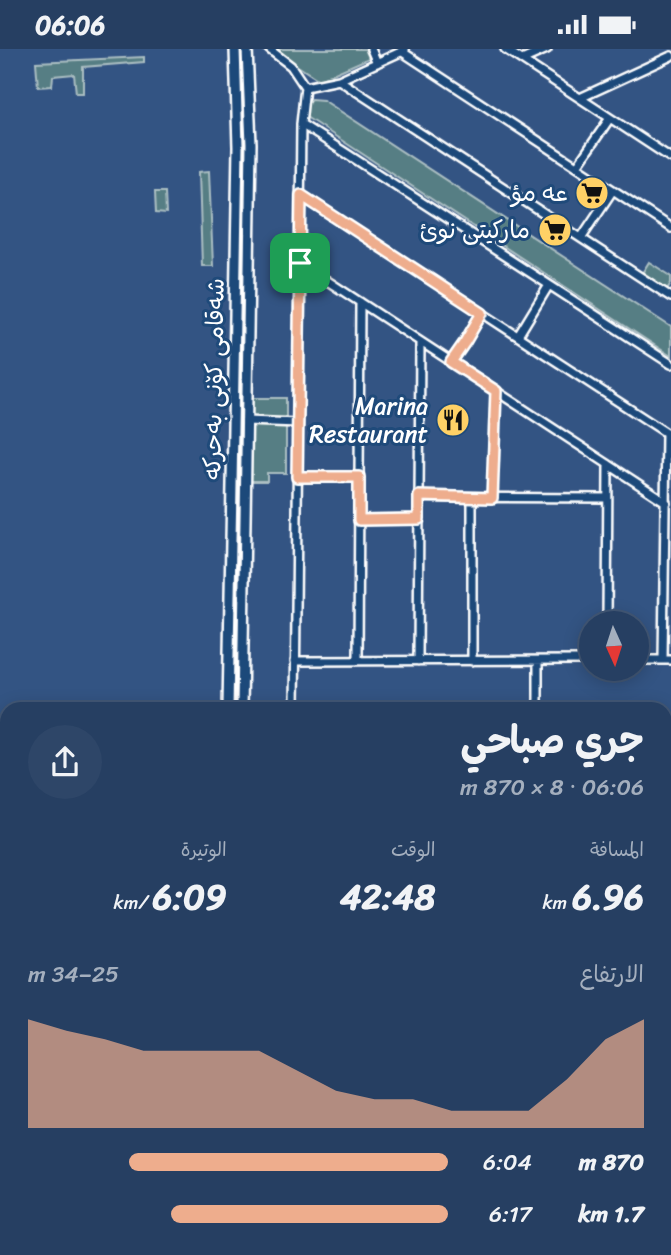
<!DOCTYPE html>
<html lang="ar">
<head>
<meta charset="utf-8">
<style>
  :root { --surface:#263f62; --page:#2e4668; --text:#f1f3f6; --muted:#a4afbe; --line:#425877; --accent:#eead8d }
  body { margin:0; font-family:Sriracha,"Playpen Sans Arabic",sans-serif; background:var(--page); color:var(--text); direction:rtl; height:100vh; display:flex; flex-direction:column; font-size:26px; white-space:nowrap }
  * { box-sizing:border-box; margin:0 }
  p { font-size:23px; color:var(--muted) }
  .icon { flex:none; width:38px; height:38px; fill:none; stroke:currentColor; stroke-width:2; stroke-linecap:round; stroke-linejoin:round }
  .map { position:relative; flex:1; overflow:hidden; direction:ltr }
  .sheet { position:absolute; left:0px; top:653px; width:672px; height:555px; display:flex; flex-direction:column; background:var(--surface); border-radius:21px 21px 0 0; box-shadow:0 4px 18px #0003,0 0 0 2px var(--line); direction:rtl }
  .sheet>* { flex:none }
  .needle { width:46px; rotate:177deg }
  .tools { position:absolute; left:579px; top:562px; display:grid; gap:14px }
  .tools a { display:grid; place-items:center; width:70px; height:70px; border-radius:50%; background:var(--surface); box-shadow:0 4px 18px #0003,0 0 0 2px var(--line); font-size:35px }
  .pin { position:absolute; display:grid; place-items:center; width:60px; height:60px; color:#fff; margin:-30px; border-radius:14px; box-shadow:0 4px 10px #0006 }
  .round { display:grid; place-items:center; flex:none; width:74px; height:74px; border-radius:37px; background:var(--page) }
  .overview { display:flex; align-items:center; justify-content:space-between; height:119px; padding:0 28px }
  h1 { font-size:38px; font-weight:700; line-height:52px }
  .metrics { display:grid; grid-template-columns:repeat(3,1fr); gap:10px; height:119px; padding:7px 28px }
  .metrics div { display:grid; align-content:center }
  .metrics b { font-size:35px; font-weight:700 }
  .metrics small { font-size:19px; font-weight:400 }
  .metrics p { font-size:19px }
  .chart { height:196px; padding:14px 28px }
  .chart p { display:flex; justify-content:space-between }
  .chart svg { width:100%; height:126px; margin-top:7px; fill:var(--accent); opacity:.7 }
  ul { padding:0 28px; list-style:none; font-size:23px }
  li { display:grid; grid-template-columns:112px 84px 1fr; align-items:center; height:52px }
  li i { height:18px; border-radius:9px; background:var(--accent) }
  .status { display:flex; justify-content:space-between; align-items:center; height:49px; padding:0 35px; background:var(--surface); direction:ltr }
  .status svg { height:19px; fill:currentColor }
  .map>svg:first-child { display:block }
  .green { fill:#577e84; stroke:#abbec2; stroke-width:2 }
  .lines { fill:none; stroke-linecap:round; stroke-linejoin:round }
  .minor-casing { stroke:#fff; stroke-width:12 }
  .tertiary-casing { stroke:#fff; stroke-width:14 }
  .minor { stroke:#1f4a7a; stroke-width:7 }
  .tertiary { stroke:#1f4a7a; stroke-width:9 }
  .route-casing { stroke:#fff; stroke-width:14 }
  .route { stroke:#eead8d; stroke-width:9 }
  .labels { text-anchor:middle; stroke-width:6; stroke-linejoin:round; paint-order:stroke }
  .poi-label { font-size:24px; fill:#fff; stroke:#1f4a7a; text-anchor:end }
  .street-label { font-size:24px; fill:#fff; stroke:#1f4a7a }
</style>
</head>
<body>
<div class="status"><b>06:06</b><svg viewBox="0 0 49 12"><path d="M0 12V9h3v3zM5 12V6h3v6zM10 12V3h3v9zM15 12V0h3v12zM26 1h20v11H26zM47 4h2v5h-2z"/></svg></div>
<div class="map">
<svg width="671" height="1206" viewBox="0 0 671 1206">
  <rect width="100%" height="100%" fill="#335483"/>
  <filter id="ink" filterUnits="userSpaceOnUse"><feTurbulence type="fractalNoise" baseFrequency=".0143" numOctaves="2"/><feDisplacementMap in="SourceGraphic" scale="14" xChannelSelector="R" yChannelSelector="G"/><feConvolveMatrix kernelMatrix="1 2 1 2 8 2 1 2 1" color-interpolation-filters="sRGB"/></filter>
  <g filter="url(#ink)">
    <path class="green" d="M272,0H365L369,9L319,31Z
      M144,8V13L83,18V44H76L74,25L53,27L52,37L38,38L36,13Z
      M311,50L323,51L671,278V307L306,68C304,60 305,55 311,50Z
      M209,122L213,217H202L199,123Z
      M155,143H165L166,165L156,164Z
      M649,213L671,227V234L664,245L639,229Z
      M250,349H286V424H267V432H250Z"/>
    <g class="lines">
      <defs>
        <path id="minor" d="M269,0L291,17L305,38L301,75L295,660
          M371,0L377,14
          M505,0L671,109
          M401,2L671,179
          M522,11L547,0
          M339,31L671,248
          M305,38L339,31L405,1
          M580,49L671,7
          M301,75L671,315
          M577,117L610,69
          M301,146L671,387
          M581,189L613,141
          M300,214L666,453
          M518,287L549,236
          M451,313L465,293L482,264
          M246,372L298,374
          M297,428H359
          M419,448L607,449
          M472,449V612
          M492,449L496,342
          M359,471L419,470
          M607,574L608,415
          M637,611H671
          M663,611L666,384
          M295,612L592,611
          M358,612L360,253
          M418,612L420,293
          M538,660V612
          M665,672H671
          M665,687L671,688"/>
        <path id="tertiary" d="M228,660L238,98L235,0
          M242,660L251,95L247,0
          M497,1200L507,1206
          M218,1206V1200
          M231,1206L232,1200"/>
      </defs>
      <use href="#minor" class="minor-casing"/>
      <use href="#tertiary" class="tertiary-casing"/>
      <use href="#minor" class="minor"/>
      <use href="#tertiary" class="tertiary"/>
    </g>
  </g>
  <g class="lines" filter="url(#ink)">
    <defs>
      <path id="route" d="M301,146L482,264L465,293L451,313L496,342L492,449L419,447V470L359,471V428H297Z"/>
    </defs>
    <use href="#route" class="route-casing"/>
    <use href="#route" class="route"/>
  </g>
  <defs>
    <symbol id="supermarket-disc" viewBox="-11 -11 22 22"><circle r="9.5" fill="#ffd166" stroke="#1f4a7a"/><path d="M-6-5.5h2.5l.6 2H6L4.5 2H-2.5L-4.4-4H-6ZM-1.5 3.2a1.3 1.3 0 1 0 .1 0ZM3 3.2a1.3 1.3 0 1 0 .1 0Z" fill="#111"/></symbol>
    <symbol id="restaurant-disc" viewBox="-11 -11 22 22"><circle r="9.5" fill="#ffd166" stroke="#1f4a7a"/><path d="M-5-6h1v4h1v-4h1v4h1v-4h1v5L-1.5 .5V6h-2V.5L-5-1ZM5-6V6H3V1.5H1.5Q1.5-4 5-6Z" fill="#111"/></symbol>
  </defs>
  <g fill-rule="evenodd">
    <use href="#supermarket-disc" x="573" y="125" width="38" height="38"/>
    <use href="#supermarket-disc" x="536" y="162" width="38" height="38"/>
    <use href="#restaurant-disc" x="434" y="352" width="38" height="38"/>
  </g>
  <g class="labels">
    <g class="poi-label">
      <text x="568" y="152">عه مؤ</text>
      <text x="530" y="189">مارکیتی نوئ</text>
      <text x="428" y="365">Marina<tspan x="428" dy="28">Restaurant</tspan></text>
    </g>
    <g class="street-label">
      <text transform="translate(214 330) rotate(-89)" y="8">شەقامی کۆنی بەحرکە</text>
    </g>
  </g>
</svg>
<div class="tools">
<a><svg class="needle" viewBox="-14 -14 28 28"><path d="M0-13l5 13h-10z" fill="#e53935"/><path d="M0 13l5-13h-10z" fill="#a4afbe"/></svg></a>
</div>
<div class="pin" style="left:300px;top:214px;background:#1e9e55"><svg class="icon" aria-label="arrive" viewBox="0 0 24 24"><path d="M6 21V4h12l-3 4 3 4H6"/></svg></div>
<section class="sheet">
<div class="overview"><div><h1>جري صباحي</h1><p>06:06 · 8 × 870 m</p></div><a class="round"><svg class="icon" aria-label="share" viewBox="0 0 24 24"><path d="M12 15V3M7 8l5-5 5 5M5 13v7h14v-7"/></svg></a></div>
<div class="metrics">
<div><p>المسافة</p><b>6.96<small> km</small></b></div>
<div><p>الوقت</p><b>42:48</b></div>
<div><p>الوتيرة</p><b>6:09<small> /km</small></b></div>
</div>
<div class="chart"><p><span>الارتفاع</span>25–34 m</p>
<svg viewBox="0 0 160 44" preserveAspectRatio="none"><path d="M0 44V6L10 10L20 13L30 17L40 17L50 17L60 17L70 24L80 31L90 34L100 34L110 38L120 38L130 38L140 27L150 13L160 6V44z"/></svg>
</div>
<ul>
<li><b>870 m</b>6:04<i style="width:76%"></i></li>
<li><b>1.7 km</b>6:17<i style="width:66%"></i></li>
</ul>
</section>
</div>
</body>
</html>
